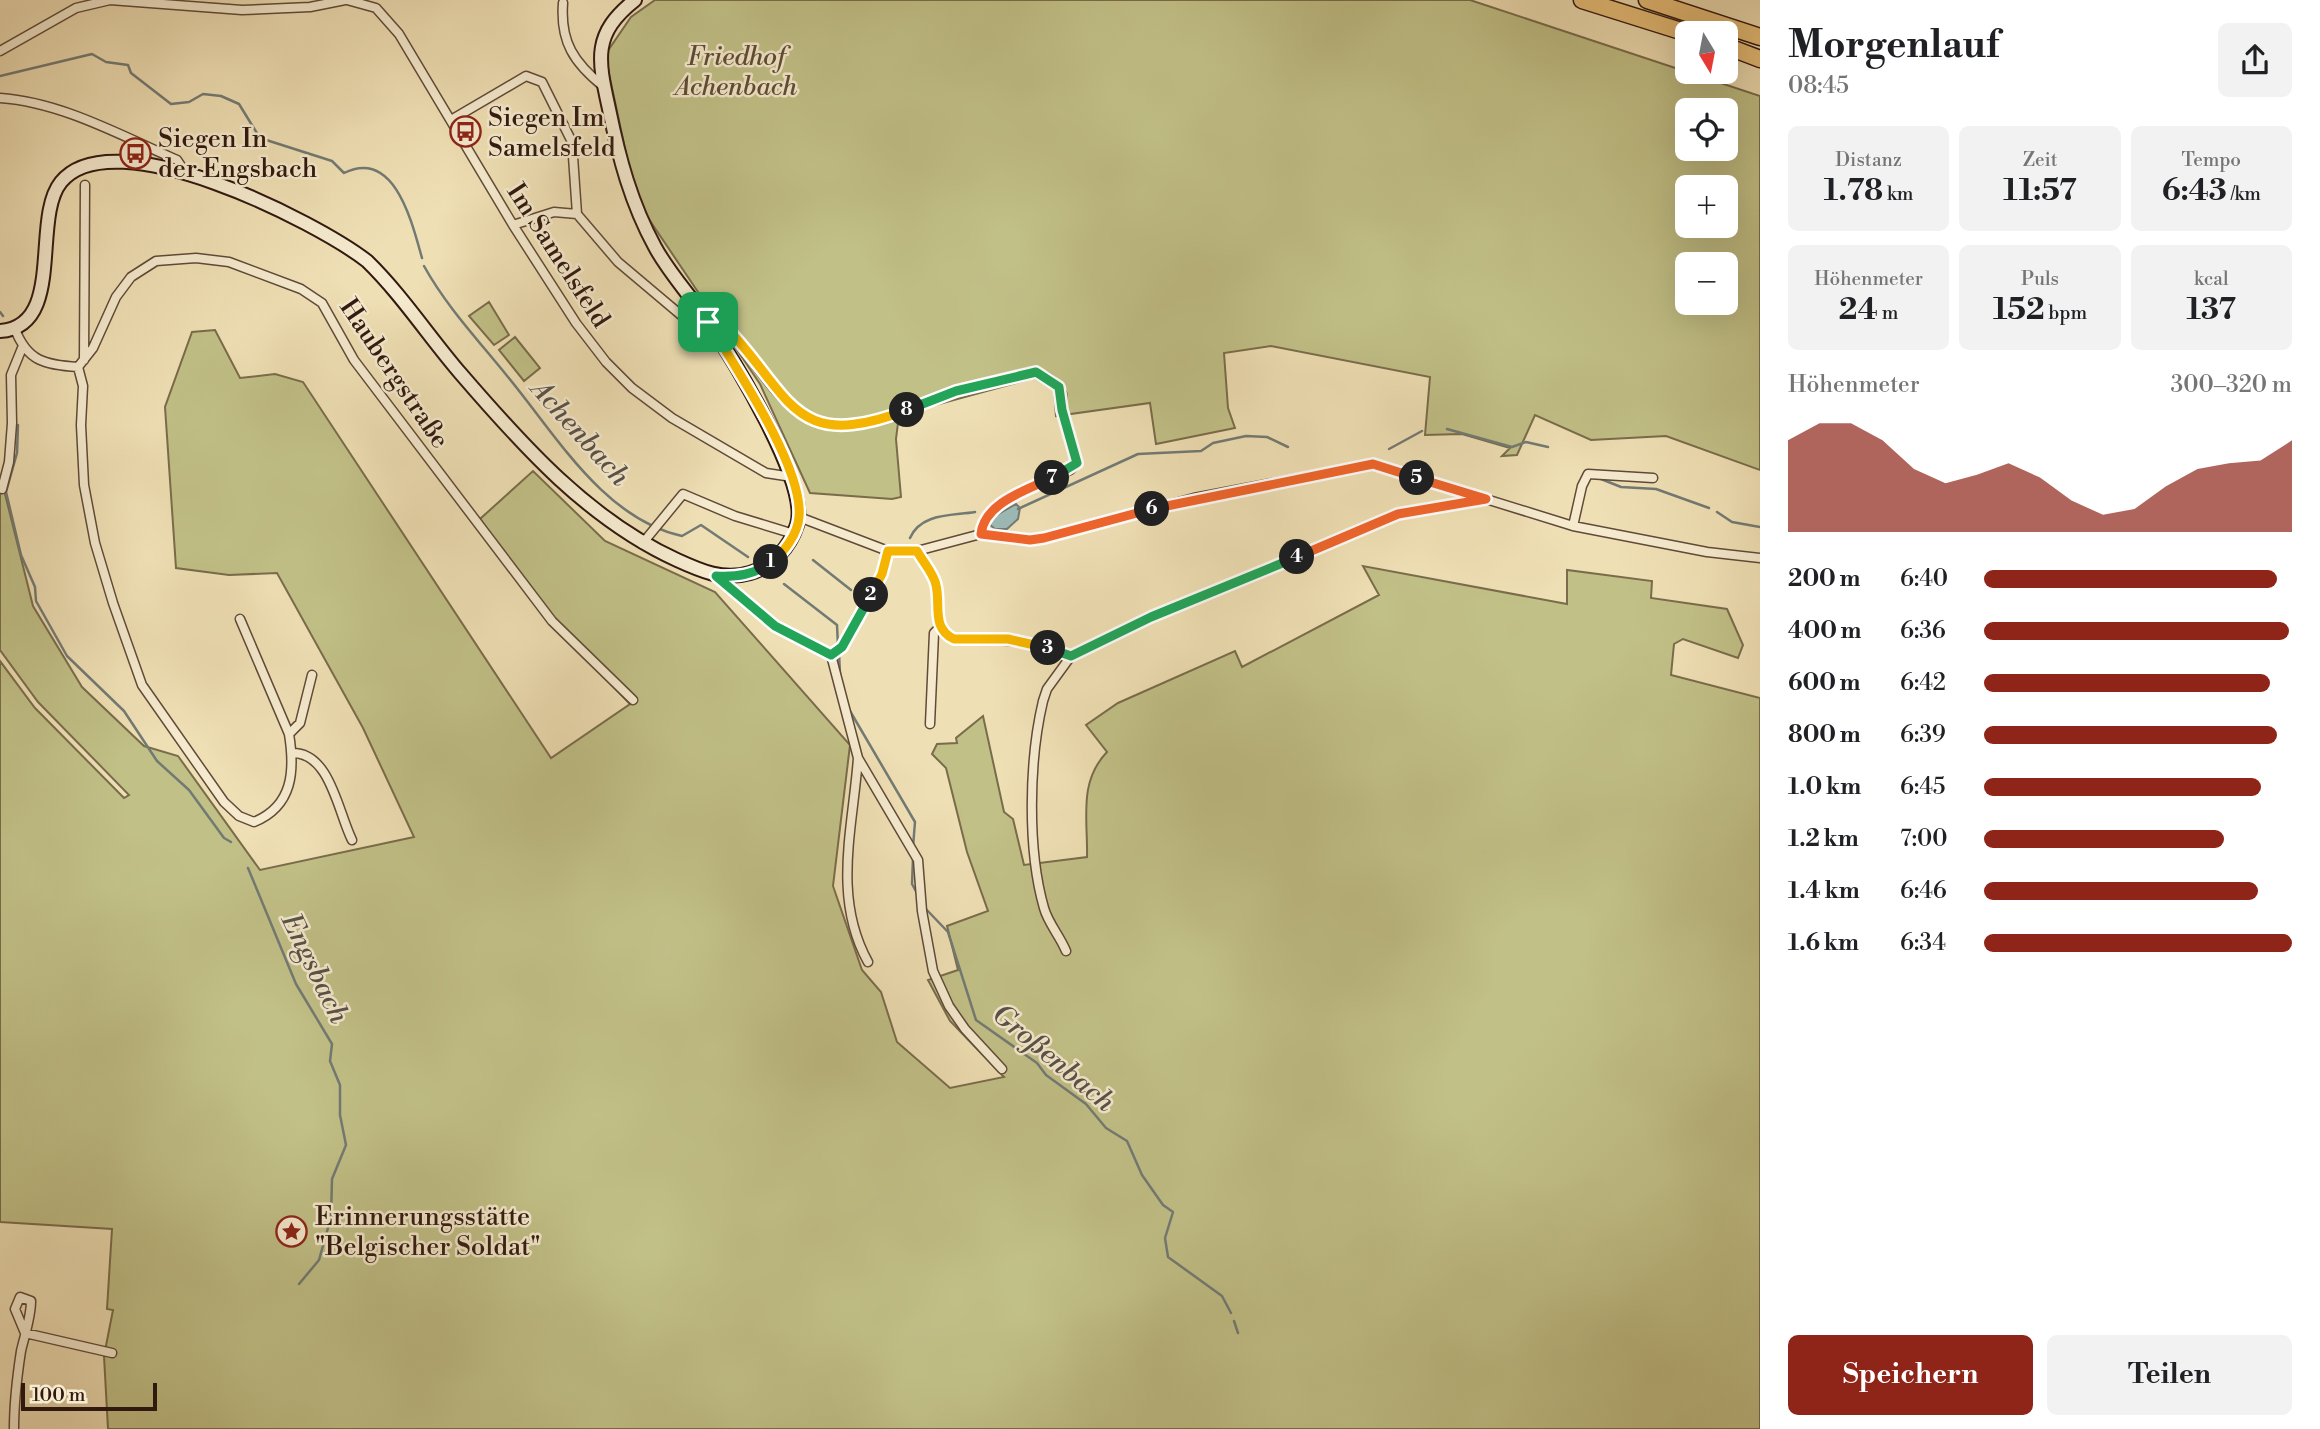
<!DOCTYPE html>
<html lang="de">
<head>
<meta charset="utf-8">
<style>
  :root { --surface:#fff; --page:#f2f2f2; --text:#202124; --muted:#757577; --accent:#8f2418 }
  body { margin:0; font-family:"Libre Bodoni",serif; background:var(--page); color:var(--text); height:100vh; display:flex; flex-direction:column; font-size:26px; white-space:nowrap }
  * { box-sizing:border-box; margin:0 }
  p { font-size:23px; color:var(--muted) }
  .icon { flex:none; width:38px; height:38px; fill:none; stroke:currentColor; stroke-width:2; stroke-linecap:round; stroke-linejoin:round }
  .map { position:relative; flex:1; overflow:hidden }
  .side { display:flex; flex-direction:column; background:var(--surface); width:560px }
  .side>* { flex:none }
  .needle { width:46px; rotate:170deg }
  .buttons { position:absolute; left:1675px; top:21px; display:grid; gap:14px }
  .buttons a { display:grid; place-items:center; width:63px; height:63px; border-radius:10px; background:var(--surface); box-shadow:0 7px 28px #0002; font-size:35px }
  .scale { position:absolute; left:21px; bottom:18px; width:136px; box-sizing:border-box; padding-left:7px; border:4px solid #311910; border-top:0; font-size:19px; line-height:24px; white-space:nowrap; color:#311910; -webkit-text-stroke:5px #f5eace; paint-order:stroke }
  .pin { position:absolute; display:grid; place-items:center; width:60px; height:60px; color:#fff; margin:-30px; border-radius:14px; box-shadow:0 4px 10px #0006 }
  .km { position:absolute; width:35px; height:35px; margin:-18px; border-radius:50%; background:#222; color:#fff; font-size:19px; line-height:35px; text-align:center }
  .round { display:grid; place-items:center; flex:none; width:74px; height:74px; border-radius:10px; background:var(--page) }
  .summary { display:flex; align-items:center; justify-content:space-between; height:119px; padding:0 28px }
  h1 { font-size:38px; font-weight:700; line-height:52px }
  .figures { display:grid; grid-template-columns:repeat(3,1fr); gap:10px; height:119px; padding:7px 28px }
  .figures div { display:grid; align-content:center; border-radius:10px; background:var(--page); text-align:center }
  .figures b { font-size:30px; font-weight:700 }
  .figures small { font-size:19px; font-weight:400 }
  .figures p { font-size:19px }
  .chart { height:196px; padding:14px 28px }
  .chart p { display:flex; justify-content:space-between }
  .chart svg { width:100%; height:126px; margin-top:7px; fill:var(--accent); opacity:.7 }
  .cta { display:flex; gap:14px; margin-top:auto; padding:14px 28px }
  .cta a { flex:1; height:80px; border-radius:10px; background:var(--accent); color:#fff; font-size:28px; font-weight:700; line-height:80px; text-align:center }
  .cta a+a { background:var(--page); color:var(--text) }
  ul { padding:0 28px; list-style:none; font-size:23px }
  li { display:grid; grid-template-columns:112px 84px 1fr; align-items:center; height:52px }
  li i { height:18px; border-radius:9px; background:var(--accent) }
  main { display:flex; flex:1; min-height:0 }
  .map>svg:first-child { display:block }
  .green { fill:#c1c087; stroke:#796c4c; stroke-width:2; fill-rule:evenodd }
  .water { fill:#9dbab6; stroke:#727a74; stroke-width:2 }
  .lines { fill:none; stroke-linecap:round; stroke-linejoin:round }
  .stream { stroke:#727a74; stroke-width:2.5 }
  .minor-casing { stroke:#604a39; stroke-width:11 }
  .secondary-casing { stroke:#311910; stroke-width:16 }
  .motorway-casing { stroke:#311910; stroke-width:19 }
  .minor { stroke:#f5eace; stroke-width:8 }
  .secondary { stroke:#f5eace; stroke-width:12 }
  .motorway { stroke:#e8c07a; stroke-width:16 }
  .split-1-casing { stroke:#fff; stroke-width:14 }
  .split-2-casing { stroke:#fff; stroke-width:14 }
  .split-3-casing { stroke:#fff; stroke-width:14 }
  .split-4-casing { stroke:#fff; stroke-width:14 }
  .split-5-casing { stroke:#fff; stroke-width:14 }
  .split-6-casing { stroke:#fff; stroke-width:14 }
  .split-7-casing { stroke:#fff; stroke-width:14 }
  .split-8-casing { stroke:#fff; stroke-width:14 }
  .split-9-casing { stroke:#fff; stroke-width:14 }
  .split-1 { stroke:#f5b400; stroke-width:9 }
  .split-2 { stroke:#22a559; stroke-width:9 }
  .split-3 { stroke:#f5b400; stroke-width:9 }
  .split-4 { stroke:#22a559; stroke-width:9 }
  .split-5 { stroke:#f0652b; stroke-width:9 }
  .split-6 { stroke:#f0652b; stroke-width:9 }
  .split-7 { stroke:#f0652b; stroke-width:9 }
  .split-8 { stroke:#22a559; stroke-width:9 }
  .split-9 { stroke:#f5b400; stroke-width:9 }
  .labels { text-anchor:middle; stroke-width:5; stroke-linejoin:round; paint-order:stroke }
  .park-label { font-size:26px; font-style:italic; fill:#5c4b34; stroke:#f5eace }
  .poi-label { font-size:26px; fill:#311910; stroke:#f5eace; text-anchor:start }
  .street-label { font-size:26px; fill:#311910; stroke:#f5eace }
  .water-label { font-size:28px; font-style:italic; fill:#57514a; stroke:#f5eace }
</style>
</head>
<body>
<main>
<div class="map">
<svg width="1760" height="1429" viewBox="0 0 1760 1429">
  <rect width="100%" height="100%" fill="#efdfb4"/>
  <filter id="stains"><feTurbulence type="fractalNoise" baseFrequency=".00286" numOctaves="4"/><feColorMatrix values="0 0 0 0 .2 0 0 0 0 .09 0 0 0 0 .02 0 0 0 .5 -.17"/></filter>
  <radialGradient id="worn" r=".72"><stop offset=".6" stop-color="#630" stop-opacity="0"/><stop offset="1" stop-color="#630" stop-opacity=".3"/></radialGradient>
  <path class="green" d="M655,0H1470L1760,96V470L1666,436L1591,440L1535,415L1517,455L1502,456L1510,448L1462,434L1425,435L1430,377L1271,346L1224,353L1228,408L1235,428L1156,444L1150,403L1056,416L1054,390L1034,378L899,415L896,439L901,497L892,499L810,493L760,384L636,200L605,55L631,17ZM1687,110H1726V149H1687ZM1687,187H1726V226H1687ZM1687,264H1726V303H1687Z
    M489,302L509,335L494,345L469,316Z
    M215,330L240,378L275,374L303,382L551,758L630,704L544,614L480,519L533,471L605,541L715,592L850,745L833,886L862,970L881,992L897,1042L950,1088L1004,1077L950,1021L928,980L958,970L947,926L988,911L967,852L946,768L932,754L937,744L957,743L956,738L983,716L1004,812L1013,819L1024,865L1087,857C1088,820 1078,782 1107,752L1086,725L1118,703L1235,651L1242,667L1379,595L1363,566L1567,604V570L1652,581L1651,598L1727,609L1743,645L1738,658L1683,639L1674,644L1671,675L1760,698V1429H108L104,1356L113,1310L107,1309L112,1229L0,1222V661L35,708L124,798L129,795L38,702L0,650V490H4L33,606L82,687L144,746L178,756L260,870L414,837L363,728L277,573L229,575L176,568L165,407L192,332Z
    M515,337L540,368L524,381L499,350Z"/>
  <path class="water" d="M1016,504L1020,508L1018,519L1007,529H995L989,524L993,517Z"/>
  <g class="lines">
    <path class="stream" d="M0,76L92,54L106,62L128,65L131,73L171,104L189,102L203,94L221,96L239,104L260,138L332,161L344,173C395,148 412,223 422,258
      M424,266C446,306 479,341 508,377C556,435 604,519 682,536L701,525L748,557
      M0,312L3,316
      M18,425L17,453L6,492L21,555L35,587L36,601L67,656L124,711L157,761L189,790L224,838L231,842
      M1447,429L1512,447L1526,442L1548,447
      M1389,449L1422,431
      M1601,479L1621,487L1656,489L1709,508
      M1018,509L1138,454L1201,451L1213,443L1246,436L1267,437L1288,447
      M1717,512L1732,522L1760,527
      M910,538C921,513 951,516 975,512
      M813,560L851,590
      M784,584L837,625L838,646
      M839,653L840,674
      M850,711L915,822L913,847
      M913,858L912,884L918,895
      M248,868L296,984L332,1044L330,1061L340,1085V1115L346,1145L332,1179L331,1217L319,1260L299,1284
      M924,907L948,932L976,1020L1037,1063L1046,1075L1086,1104L1106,1128L1127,1141L1142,1175L1163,1205L1173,1212L1165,1238L1168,1257L1222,1296L1231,1313
      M1234,1321L1238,1333"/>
    <defs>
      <path id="minor" d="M347,0L376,8L399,34L513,225L576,323L606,362L632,388L672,418L766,473L792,477
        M563,3C560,42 574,63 604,87
        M0,51L76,8L110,0L242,10L310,7L345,0
        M0,98C61,102 122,136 177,160L185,172
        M451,120L526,76L542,82L572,142L577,214
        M513,225L554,212L577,214L618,262L688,321L724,325C745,347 760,374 781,396C837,454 892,412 954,392C978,384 1003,379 1027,373C1041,371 1057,381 1062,394V409L1077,463L1070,470C1042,483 985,501 981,534
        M15,329C27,361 45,365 78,367L93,348L116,297L131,277L156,261L196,258L229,262L301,289L322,303L354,360L552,621L633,700
        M84,360L85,185
        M78,367L83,386L81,425L84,485L95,543L113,603L142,685L224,802L239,816L254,822C293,806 295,771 289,734L240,619
        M2,489L9,462L12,423L11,375L22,348
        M799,517L888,551H917L981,534L1030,540L1044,538L1194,498L1373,464L1573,526L1707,552L1760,558
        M1573,526L1582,486L1588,474L1653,478
        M642,544L683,494L735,516L794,534
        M917,551C923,562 934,574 936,585C941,607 931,628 954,639L1020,641L1071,656
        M716,576L775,626L831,655
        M831,655L858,758L918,860L922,911L933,971L949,1006L965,1029L1002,1069
        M831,655L842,647L882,574L888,551
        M930,724L934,633L939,628
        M289,734L300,723L312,675
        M292,753C330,752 338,812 352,840
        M858,758C853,828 832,897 868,962
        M1066,951C1060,936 1048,923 1044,908C1027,849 1029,760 1043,701L1047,689L1071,656L1151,617L1398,514L1482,500
        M14,1429C14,1402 17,1377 21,1351C25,1334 31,1317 31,1301L20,1297L15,1309L25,1333L112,1353"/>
      <path id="secondary" d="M0,331C66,327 31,219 61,182C113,118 317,222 367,261C402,295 429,337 461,374C523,446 589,520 677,560C701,571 723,581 750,573C772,567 790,547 797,525C810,483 731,356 706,319C690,295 669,273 655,247C631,203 619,158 609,109C598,59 592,34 635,0"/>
      <path id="motorway" d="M1582,0L1687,33
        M1647,0L1760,37
        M1726,46L1760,59"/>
    </defs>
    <use href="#minor" class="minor-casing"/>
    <use href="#secondary" class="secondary-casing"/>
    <use href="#motorway" class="motorway-casing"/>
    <use href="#minor" class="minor"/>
    <use href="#secondary" class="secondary"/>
    <use href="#motorway" class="motorway"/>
  </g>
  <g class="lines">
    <defs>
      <path id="split-1" d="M708,322C734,365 804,468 799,517C798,533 784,553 771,562"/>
      <path id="split-2" d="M771,562C755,575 736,577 716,576L775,626L831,655L842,647L871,595"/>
      <path id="split-3" d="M871,595L882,574L888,551H917C923,562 934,574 936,585C941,606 931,628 954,639H1008L1048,648"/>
      <path id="split-4" d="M1048,648L1071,656L1151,617L1297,557"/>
      <path id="split-5" d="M1297,557L1398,514L1486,499L1417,478"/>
      <path id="split-6" d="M1152,509L1373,464L1417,478"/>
      <path id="split-7" d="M1052,478C1027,490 984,503 981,534L1030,540L1044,538L1152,509"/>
      <path id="split-8" d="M907,410L956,391L1036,372L1059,387L1062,410L1077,463L1052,478"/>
      <path id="split-9" d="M708,322L724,325C792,395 791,454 907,410"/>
    </defs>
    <use href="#split-1" class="split-1-casing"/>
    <use href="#split-2" class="split-2-casing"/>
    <use href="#split-3" class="split-3-casing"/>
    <use href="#split-4" class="split-4-casing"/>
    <use href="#split-5" class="split-5-casing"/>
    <use href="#split-6" class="split-6-casing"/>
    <use href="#split-7" class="split-7-casing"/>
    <use href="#split-8" class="split-8-casing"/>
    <use href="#split-9" class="split-9-casing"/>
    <use href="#split-1" class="split-1"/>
    <use href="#split-2" class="split-2"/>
    <use href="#split-3" class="split-3"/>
    <use href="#split-4" class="split-4"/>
    <use href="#split-5" class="split-5"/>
    <use href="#split-6" class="split-6"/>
    <use href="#split-7" class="split-7"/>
    <use href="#split-8" class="split-8"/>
    <use href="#split-9" class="split-9"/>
  </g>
  <defs>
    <symbol id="bus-ring" viewBox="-11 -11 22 22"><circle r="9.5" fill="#f5eace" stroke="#8f2418" stroke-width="1.5"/><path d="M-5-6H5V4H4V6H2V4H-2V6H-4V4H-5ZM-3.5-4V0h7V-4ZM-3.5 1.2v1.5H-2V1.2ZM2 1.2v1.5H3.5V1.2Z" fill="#8f2418"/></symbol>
    <symbol id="sight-ring" viewBox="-11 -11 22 22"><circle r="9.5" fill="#f5eace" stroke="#8f2418" stroke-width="1.5"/><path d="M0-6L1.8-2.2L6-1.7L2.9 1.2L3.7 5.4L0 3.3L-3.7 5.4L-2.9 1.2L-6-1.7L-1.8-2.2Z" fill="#8f2418"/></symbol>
  </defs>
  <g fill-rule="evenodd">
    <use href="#bus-ring" x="448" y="114" width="35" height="35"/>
    <use href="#bus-ring" x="118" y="136" width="35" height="35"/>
    <use href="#sight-ring" x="274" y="1214" width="35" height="35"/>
  </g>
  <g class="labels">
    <g class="park-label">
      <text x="736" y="65">Friedhof<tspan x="736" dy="30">Achenbach</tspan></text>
    </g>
    <g class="poi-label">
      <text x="488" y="126">Siegen Im<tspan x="488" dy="30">Samelsfeld</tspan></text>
      <text x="158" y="147">Siegen In<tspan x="158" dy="30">der Engsbach</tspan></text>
      <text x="315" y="1225">Erinnerungsstätte<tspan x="315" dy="30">"Belgischer Soldat"</tspan></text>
    </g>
    <g class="street-label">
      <text transform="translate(559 255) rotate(57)" y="9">Im Samelsfeld</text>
      <text transform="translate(395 373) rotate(56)" y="9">Haubergstraße</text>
    </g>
    <g class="water-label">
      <text transform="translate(581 432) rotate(48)" y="10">Achenbach</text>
      <text transform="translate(316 968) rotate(64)" y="10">Engsbach</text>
      <text transform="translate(1054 1057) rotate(40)" y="10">Großenbach</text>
    </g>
  </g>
  <rect width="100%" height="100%" filter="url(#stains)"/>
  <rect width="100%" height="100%" fill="url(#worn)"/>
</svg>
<div class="buttons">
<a><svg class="needle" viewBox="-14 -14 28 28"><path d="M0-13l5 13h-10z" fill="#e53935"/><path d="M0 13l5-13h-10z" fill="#757577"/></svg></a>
<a><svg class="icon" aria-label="locate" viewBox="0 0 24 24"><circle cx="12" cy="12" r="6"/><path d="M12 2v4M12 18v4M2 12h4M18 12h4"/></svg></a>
<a>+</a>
<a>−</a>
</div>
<div class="scale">100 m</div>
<div class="pin" style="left:708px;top:322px;background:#1e9e55"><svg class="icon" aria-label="arrive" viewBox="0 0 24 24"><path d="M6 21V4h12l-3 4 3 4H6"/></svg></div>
<b class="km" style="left:771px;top:562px">1</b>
<b class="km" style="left:871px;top:595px">2</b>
<b class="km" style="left:1048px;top:648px">3</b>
<b class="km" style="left:1297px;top:557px">4</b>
<b class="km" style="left:1417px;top:478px">5</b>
<b class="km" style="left:1152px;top:509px">6</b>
<b class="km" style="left:1052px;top:478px">7</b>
<b class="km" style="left:907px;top:410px">8</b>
</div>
<section class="side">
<div class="summary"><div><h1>Morgenlauf</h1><p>08:45</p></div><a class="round"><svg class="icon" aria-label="share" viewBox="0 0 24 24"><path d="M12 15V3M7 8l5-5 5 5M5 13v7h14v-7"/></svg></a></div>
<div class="figures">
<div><p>Distanz</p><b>1.78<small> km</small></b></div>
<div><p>Zeit</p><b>11:57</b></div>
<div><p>Tempo</p><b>6:43<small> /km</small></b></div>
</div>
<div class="figures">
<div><p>Höhenmeter</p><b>24<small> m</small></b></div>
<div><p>Puls</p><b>152<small> bpm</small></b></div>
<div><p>kcal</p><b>137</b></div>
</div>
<div class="chart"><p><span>Höhenmeter</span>300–320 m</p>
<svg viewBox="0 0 160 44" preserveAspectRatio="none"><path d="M0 44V12L10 6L20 6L30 12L40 22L50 27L60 24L70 20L80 25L90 33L100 38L110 36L120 28L130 22L140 20L150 19L160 12V44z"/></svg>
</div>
<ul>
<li><b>200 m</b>6:40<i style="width:95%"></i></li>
<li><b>400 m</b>6:36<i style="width:99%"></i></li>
<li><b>600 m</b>6:42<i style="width:93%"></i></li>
<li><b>800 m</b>6:39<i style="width:95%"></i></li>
<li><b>1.0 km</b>6:45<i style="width:90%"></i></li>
<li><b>1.2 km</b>7:00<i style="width:78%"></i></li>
<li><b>1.4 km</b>6:46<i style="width:89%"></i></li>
<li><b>1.6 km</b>6:34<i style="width:100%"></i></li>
</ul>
<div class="cta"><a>Speichern</a><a>Teilen</a></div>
</section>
</main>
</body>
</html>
